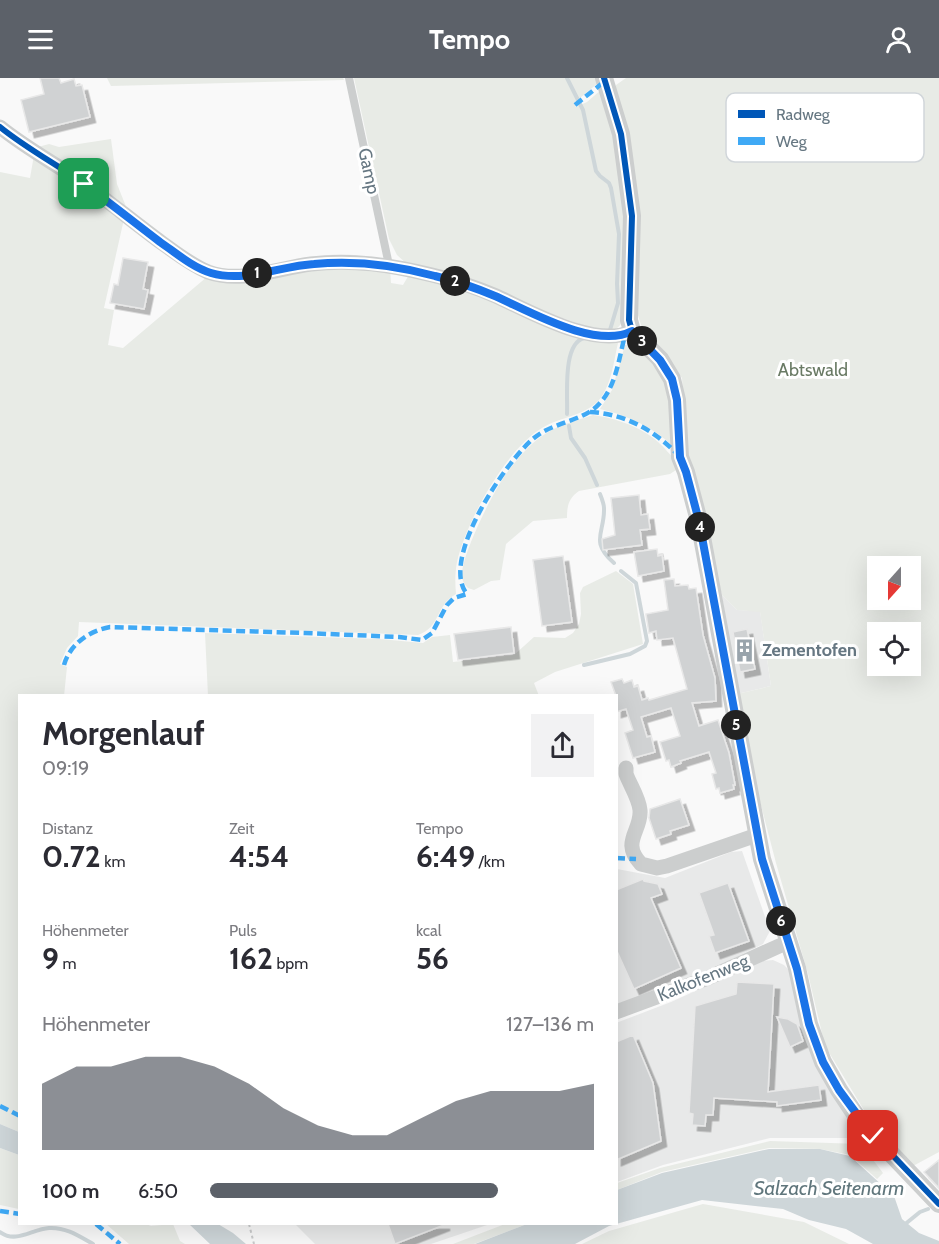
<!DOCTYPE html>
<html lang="de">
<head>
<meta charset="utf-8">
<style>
  :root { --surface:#fff; --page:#f2f2f3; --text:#2b2b33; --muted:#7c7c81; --accent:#5c6169 }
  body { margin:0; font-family:Cabin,sans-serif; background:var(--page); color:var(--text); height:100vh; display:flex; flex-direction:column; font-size:22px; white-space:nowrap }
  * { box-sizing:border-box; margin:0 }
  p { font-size:20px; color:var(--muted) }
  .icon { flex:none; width:33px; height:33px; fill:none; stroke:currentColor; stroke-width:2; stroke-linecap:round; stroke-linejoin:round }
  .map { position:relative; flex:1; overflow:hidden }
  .sheet { position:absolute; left:18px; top:616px; width:600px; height:531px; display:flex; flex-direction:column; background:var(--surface); border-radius:0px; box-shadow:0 6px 24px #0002 }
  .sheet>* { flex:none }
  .needle { width:39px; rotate:201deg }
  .controls { position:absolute; left:867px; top:478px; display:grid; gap:12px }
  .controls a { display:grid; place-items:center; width:54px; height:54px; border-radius:0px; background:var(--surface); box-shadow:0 6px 24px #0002; font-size:30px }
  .pin { position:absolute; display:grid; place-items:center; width:51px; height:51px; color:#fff; margin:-26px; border-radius:12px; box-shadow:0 3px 9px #0006 }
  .km { position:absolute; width:30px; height:30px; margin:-15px; border-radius:50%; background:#222; color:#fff; font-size:16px; line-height:30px; text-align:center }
  .round { display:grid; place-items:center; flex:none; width:63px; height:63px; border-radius:0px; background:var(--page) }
  .overview { display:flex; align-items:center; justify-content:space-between; height:102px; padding:0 24px }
  h1 { font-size:33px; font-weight:800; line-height:45px }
  .stats { display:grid; grid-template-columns:repeat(3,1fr); gap:9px; height:102px; padding:6px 24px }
  .stats div { display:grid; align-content:center }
  .stats b { font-size:30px; font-weight:800 }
  .stats small { font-size:16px; font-weight:400 }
  .stats p { font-size:16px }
  .chart { height:168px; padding:12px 24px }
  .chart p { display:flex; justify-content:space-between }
  .chart svg { width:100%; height:108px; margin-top:6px; fill:var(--accent); opacity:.7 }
  ul { padding:0 24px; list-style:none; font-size:20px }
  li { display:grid; grid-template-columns:96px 72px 1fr; align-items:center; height:45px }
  li i { height:15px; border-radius:8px; background:var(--accent) }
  header { display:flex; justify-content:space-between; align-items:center; height:78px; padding:0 24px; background:var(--accent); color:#fff; font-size:27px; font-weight:800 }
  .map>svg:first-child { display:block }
  .built { fill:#e8e9e9 }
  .green { fill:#e8ebe6; fill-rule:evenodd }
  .water { fill:#ced6d9 }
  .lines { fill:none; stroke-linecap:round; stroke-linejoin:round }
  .stream { stroke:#ced6d9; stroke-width:4 }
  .building { fill:#d0d2d3; stroke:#e8e8e8; stroke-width:1.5; filter:url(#shadow) }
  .path { stroke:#cacbcc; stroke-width:2; stroke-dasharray:3 3; stroke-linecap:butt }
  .service { stroke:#cccece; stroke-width:8 }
  .minor { stroke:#cccece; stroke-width:15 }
  .tertiary { stroke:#cccece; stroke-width:18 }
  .quiet { stroke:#3fa9f5; stroke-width:4.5; stroke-dasharray:9 4.5; stroke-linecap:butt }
  .cycleway-casing { stroke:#fff; stroke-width:10 }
  .cycleway { stroke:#0057b8; stroke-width:6 }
  .route-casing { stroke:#fff; stroke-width:12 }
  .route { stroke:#1a73e8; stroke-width:8 }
  .labels { text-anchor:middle; stroke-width:6; stroke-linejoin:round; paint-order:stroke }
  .street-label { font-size:18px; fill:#667782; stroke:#fff }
  .park-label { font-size:18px; fill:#697a64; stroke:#fff }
  .poi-label { font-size:18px; font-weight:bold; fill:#667782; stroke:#fff; text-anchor:start }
  .water-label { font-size:20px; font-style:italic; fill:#60767c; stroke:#fff }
  .key { fill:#fff; stroke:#d1d6da; stroke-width:1.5 }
  .key-label { font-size:16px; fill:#667782 }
</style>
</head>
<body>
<header><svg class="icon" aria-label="menu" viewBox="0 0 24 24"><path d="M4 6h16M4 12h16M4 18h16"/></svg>Tempo<svg class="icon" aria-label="person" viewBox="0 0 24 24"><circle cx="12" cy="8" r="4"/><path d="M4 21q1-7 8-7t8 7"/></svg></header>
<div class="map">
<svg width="939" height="1166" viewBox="0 0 939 1166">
  <defs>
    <filter id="shadow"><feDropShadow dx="5.5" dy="5.5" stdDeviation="0" flood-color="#0004"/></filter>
  </defs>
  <rect width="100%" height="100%" fill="#f9f9f9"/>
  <path class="built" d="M722,517L737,532L760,533L771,608L737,616Z
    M742,773L770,853L763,866L688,903L617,926V791L665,800L731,774Z
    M773,882L784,887L791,894L830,1014L863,1060H770L663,1087L617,1104L616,945L671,924L761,883Z
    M295,1146H490L431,1166H315Z"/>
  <path class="green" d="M107,0H343L344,2L111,8Z
    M354,0H597L598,5L574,25L576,29L587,24L602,11L623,94L624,240C619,251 615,253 603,254L408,187L397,177L389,161Z
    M626,0H939V1074L913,1088L870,1042L825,968L808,896L776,785L744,662L737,616L771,608L760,534L737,532L722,517L688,391L682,300L641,247L633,221L615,20L616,7ZM878,489H910V522H878ZM878,555H910V588H878Z
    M111,61L117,106L127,131L38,69L49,66L59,69Z
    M34,77L124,141L104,230L114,232L108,267L123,270L208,198L326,188L390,191L391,205L403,207L410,195L452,207L595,261L618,265C614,282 612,303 602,318C589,338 561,338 542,350C506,371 466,444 457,484C455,495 455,505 456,516C434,529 442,548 418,557L79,544L78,558L67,570L60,586L67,589L64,618H20L19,1054L0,1046V94L30,100Z
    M625,267C638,268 659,284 665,296C670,303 673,358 675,370C653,349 629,338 600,331L612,312Z
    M593,337C615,340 642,349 658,364C665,370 671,378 678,385L676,392L670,396L579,413C569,420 567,427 567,440L533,443L506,466L500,502L491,503L474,512L468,510C465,507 462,503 462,498C461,477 495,409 509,392C518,380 529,367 542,358C557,347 575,343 593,337Z
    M616,493L633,506L643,566L555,594L534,605L539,618H208L205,555L380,561L423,565L432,559L450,557L453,584L514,577L534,559L565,560L573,555L579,546L581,536L580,515L583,509Z
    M770,1063L861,1066L883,1095L877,1101L850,1077L820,1071L769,1070L662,1094L617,1112V1105L660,1090Z
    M0,1070L19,1077V1131L0,1127Z
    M703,1126L804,1144L849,1166H582L609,1153Z
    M106,1146H146L151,1148L173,1146L180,1163L185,1166H129Z
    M505,1146H527L474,1166H453Z"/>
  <path class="water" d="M0,1046L19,1054V1077L0,1070Z
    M769,1071H820L850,1078L894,1118L902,1141L919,1155L939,1163V1166H873L846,1151L809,1142L783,1131L702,1122L609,1148L575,1166H475L527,1146H616L617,1112L662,1095Z
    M189,1146H218L233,1155L246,1166H210Z"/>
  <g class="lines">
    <path class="stream" d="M567,0L583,32L596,93L600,98L609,105L611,110L619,156L617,206L618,225L610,252
      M567,336C568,318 562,266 584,260
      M569,348L571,360L585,380L597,407
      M600,416C602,421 604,426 604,430C605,455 589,463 614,485
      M584,587L630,576L645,568L647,563L636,505L621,493
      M904,1147L920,1134L928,1131
      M0,1154C16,1166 32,1151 49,1150C66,1149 79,1158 93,1166"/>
  </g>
  <path class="building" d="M40,0H59L61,5L74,1L76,8L82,7L90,39L29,54L21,22L44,16Z
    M123,180L148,184L143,211L148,212L144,231L110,225L114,206L118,207Z
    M639,417L641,437L648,436L650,451L640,452L642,467L603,472L602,461L615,457L611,420Z
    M657,471L658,478L662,477L664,493L638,498L634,474Z
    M563,478L572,544L542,548L533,482Z
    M674,501L675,508L688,507L689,511L696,510L703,557L715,600L716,623L692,625L699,648L718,642L729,675L735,707H733L734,711L720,715L719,710L716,711L712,696L716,695L709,674L680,683L681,685L671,689L669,682L666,683L660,664L680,658L671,630L641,639L647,659L651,658L655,674L633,680L625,655L633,652L626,631L616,634V618L611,604L622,601L624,605L632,602L634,609L638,608L642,622L648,620L649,622L687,611L673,560L657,562L656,553L649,555L646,536L668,532L664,502Z
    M511,549L514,575L458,582L454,556Z
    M747,551L755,591L740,594L733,554Z
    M680,721L689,747L670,753L671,756L656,761L649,740L650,731Z
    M643,801L644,803L658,806L662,816L651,820L681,890L634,911L616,871V812Z
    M728,805L749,863L715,875L709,858L714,857L699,815Z
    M737,904L774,906L768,1014L819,1007L821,1022L777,1028V1024L714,1020L713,1037H706L705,1048L692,1047L693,1036L689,1035L695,928L736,916Z
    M777,939L788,941L797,946L803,963L790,969Z
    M633,957L653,1005L661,1063L616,1082V964Z
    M939,1082V1110L924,1094Z
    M388,1146H444V1147L395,1166Z"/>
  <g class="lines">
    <path class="path" d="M249,1146L254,1166"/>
    <path class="service" d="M349,0L389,187"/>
    <path class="minor" d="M0,49C27,71 58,87 86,107C112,126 136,146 162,165C176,175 191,187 208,194C241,206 278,190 311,186C352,181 391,187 432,197C454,202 475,209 496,218C529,233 597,272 632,253
      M626,690V696C630,707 639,720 640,732C642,753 620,764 641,786L657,790L667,788L757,757
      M616,934L708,900L788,864"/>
    <path class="tertiary" d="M604,0L621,56L632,138L629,242L632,253L660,281L672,301L677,322L680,379L686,394L699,443L762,781L797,890L809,946L823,984L839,1012L859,1042L939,1126"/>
    <path class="quiet" d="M575,27L605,3
      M590,334C626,336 656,353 680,379
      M64,587C70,566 89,553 110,549L305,555L399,559L422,562L432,555L447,527L454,520L467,516C439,482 506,383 534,360C553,344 584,343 599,326C616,309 619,280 625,257
      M616,780L636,781
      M0,1028L20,1038
      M0,1133L20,1136
      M96,1146L120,1166"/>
    <defs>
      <path id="cycleway" d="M604,0L621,56L632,138L629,242L632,253L660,281L672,301L677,322L680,379L686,394L699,443L762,781L797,890L809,946L823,984L839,1012L859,1042L939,1126
        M0,49C27,71 58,87 86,107C112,126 136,146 162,165C176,175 191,187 208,194C241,206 278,190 311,186C352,181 391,187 432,197C454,202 475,209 496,218C529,233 597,272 632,253"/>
    </defs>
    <use href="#cycleway" class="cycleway-casing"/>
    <use href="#cycleway" class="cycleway"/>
  </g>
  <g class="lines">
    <defs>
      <path id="route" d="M84,106C110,125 135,145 160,164C176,175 192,189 211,195C245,205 280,188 314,186C356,182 395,187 435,198C456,203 476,210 495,218C529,233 596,272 632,253L660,282L672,301L677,322L680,379L686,394L699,443L762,781L797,891L809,946L823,984L839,1012L873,1058"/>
    </defs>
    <use href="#route" class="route-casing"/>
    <use href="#route" class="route"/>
  </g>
  <defs>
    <symbol id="building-bare" viewBox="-9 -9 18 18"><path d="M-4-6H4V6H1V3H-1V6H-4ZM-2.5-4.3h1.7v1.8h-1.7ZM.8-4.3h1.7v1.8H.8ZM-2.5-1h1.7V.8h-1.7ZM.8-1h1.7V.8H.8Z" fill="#99a4ac" stroke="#fff" stroke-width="2.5" paint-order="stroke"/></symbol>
  </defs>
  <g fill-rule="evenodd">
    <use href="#building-bare" x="728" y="556" width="33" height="33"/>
  </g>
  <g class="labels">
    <g class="street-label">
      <text transform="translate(369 93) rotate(78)" y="6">Gamp</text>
      <text transform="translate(703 900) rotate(-22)" y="6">Kalkofenweg</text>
    </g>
    <g class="park-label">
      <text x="813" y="298">Abtswald</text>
    </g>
    <g class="poi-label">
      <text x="762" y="578">Zementofen</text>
    </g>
    <g class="water-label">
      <text x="829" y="1117">Salzach Seitenarm</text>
    </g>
  </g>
  <rect x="726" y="15" width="198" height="69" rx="9" class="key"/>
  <rect x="738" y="32" width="27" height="8" fill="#0057b8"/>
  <rect x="738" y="59" width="27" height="8" fill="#3fa9f5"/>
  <g class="key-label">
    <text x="776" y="42">Radweg</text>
    <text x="776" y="69">Weg</text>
  </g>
</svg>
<div class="controls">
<a><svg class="needle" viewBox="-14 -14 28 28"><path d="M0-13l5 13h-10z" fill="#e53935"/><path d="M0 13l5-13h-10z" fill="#7c7c81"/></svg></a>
<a><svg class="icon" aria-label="locate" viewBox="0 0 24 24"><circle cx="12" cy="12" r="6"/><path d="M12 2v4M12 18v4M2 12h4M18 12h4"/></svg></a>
</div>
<div class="pin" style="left:84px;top:106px;background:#1e9e55"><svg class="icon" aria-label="arrive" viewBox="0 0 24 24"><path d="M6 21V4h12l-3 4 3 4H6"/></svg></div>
<div class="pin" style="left:873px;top:1058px;background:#d93025"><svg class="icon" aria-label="check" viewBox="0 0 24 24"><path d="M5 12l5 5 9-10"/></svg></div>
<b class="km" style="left:257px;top:195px">1</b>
<b class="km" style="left:455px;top:203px">2</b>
<b class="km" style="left:642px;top:263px">3</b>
<b class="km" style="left:700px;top:449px">4</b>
<b class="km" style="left:736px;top:647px">5</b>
<b class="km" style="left:781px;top:843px">6</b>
<section class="sheet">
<div class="overview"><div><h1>Morgenlauf</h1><p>09:19</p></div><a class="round"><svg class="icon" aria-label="share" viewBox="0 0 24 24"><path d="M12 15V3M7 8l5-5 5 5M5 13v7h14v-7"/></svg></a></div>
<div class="stats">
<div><p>Distanz</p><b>0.72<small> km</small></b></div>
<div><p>Zeit</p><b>4:54</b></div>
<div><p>Tempo</p><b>6:49<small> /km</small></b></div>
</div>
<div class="stats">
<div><p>Höhenmeter</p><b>9<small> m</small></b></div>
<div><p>Puls</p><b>162<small> bpm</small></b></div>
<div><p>kcal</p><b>56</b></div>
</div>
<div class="chart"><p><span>Höhenmeter</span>127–136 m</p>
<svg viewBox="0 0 160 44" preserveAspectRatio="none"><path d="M0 44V17L10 10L20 10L30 6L40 6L50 10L60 17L70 27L80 34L90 38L100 38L110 31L120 24L130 20L140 20L150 20L160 17V44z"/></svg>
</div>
<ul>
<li><b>100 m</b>6:50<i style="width:75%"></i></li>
</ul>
</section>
</div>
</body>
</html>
